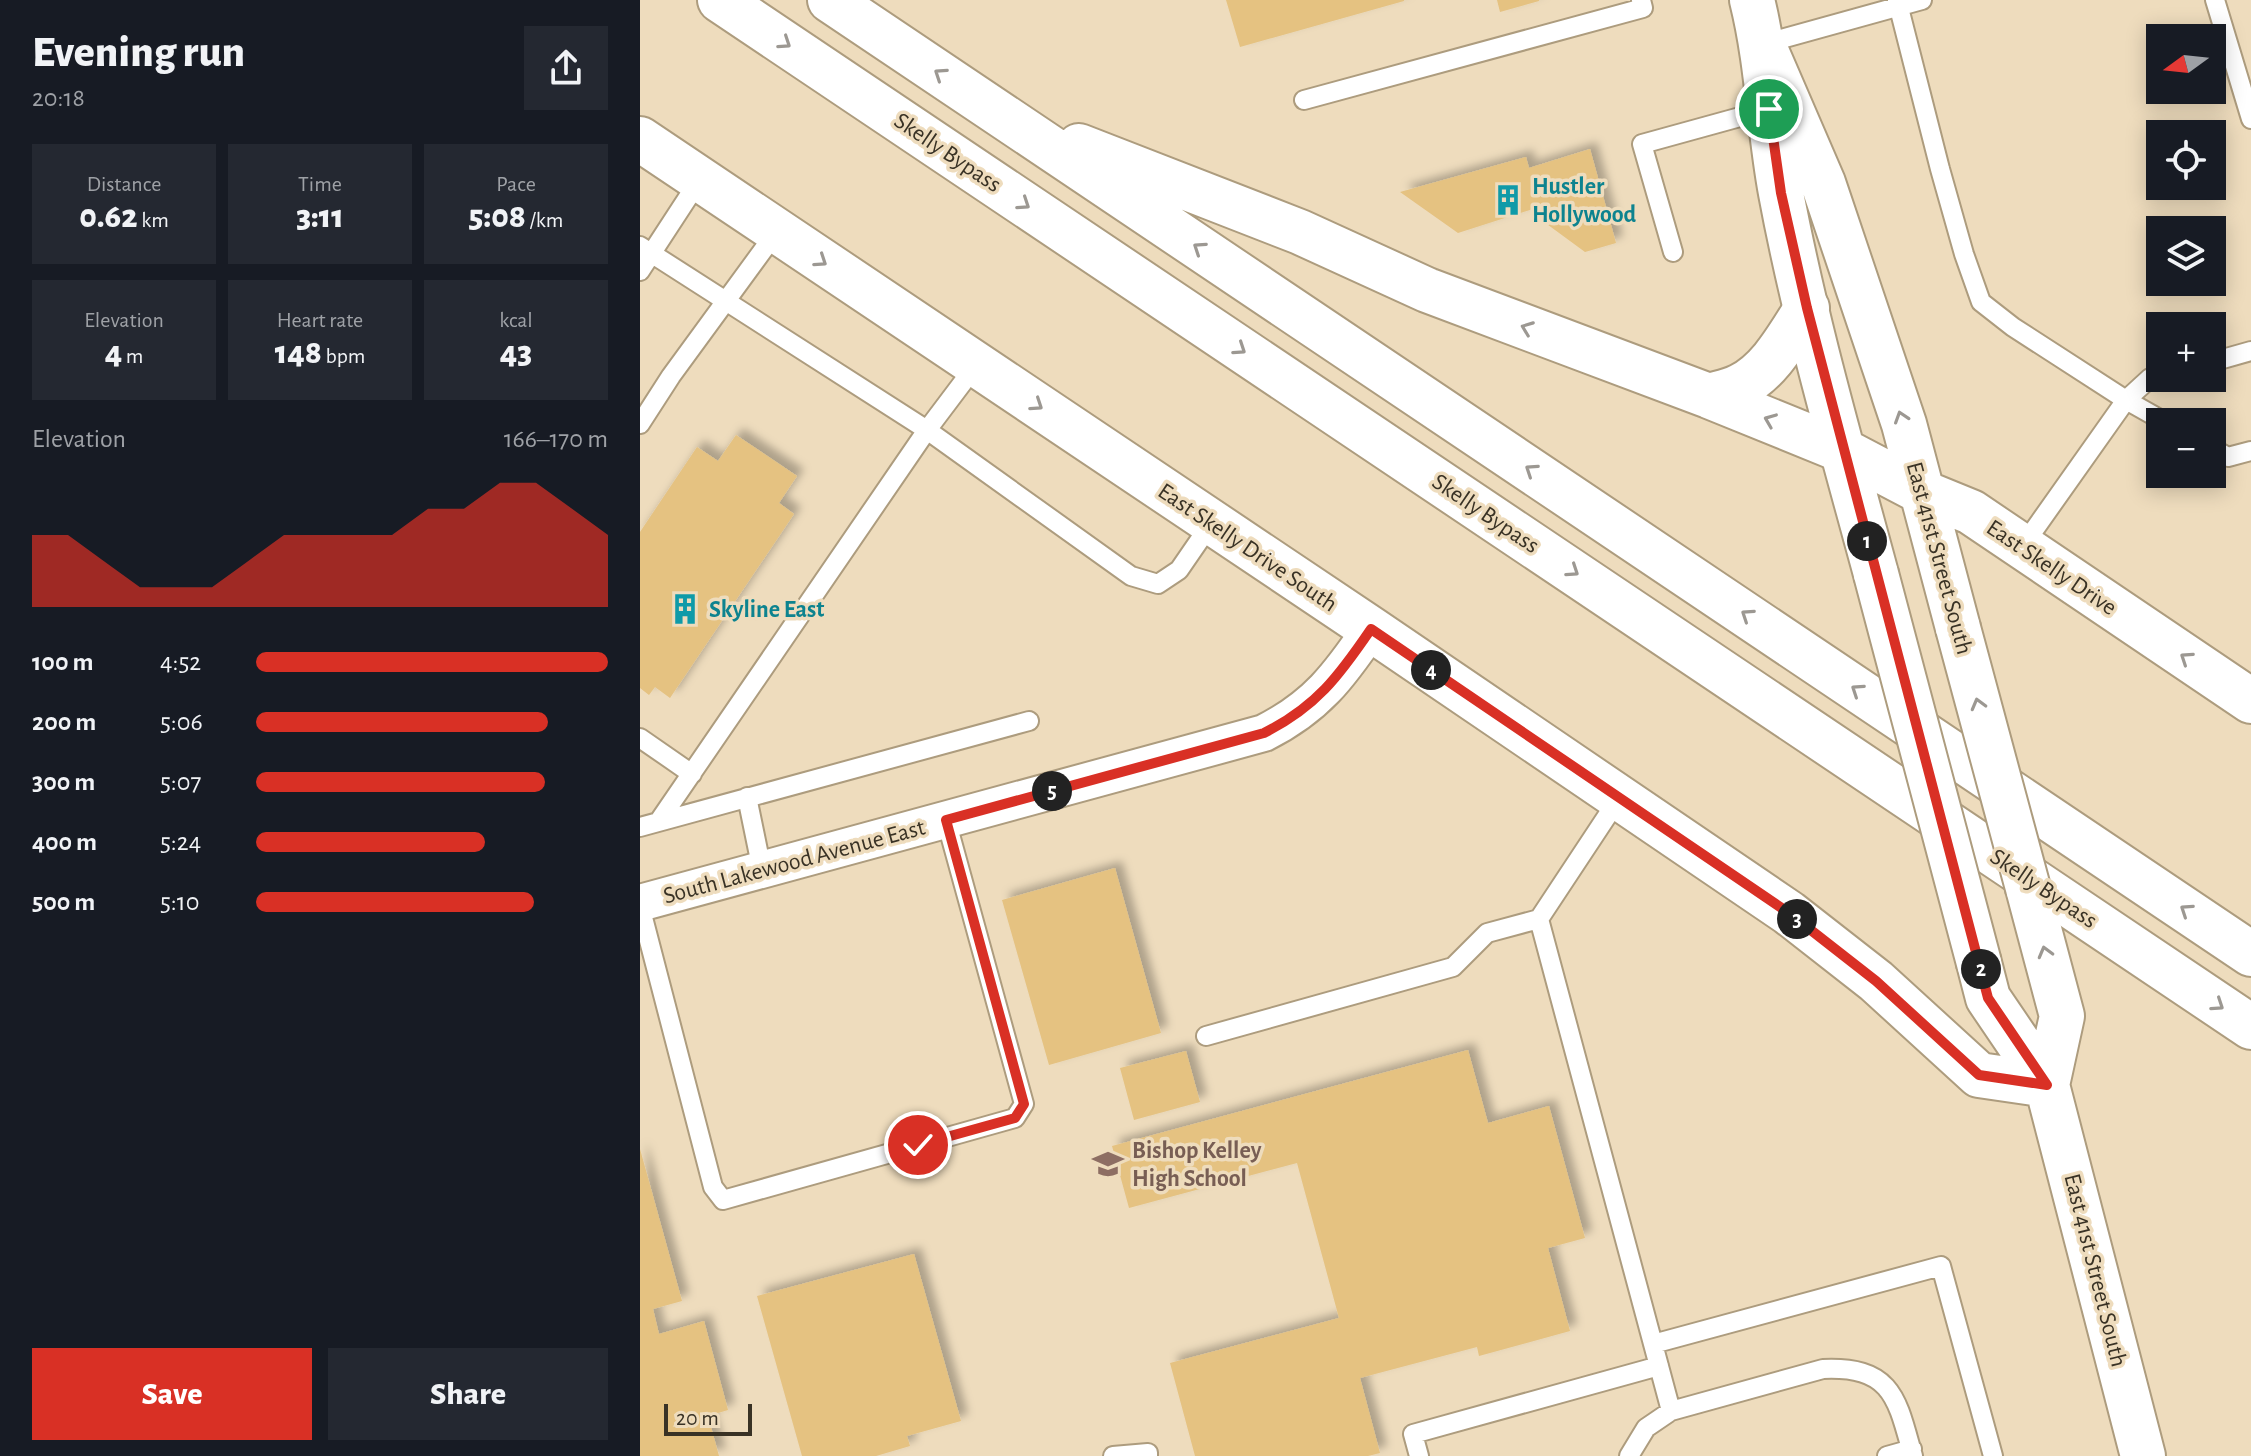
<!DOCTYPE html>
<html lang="en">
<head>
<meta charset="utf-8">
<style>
  :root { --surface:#171b24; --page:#242831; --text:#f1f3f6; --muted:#9ea1a6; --accent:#d93025 }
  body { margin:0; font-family:"Alegreya Sans",sans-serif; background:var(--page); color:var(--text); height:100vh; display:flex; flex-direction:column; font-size:30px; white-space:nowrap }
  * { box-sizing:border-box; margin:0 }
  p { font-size:26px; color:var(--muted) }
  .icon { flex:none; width:44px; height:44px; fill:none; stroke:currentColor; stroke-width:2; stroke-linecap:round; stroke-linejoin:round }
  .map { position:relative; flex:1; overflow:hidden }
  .drawer { display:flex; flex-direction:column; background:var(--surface); width:640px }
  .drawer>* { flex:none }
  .needle { width:52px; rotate:255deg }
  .buttons { position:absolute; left:1506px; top:24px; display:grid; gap:16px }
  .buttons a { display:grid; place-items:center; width:80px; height:80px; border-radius:0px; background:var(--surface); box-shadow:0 4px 20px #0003; font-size:40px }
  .scale { position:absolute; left:24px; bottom:20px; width:88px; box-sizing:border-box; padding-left:8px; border:4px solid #393225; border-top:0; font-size:22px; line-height:28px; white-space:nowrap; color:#393225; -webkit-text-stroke:6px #eedcbd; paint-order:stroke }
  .pin { position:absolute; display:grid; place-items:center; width:68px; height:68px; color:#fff; margin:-34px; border:4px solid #fff; border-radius:50%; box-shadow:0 2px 8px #0007 }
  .km { position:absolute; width:40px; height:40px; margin:-20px; border-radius:50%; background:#222; color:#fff; font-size:22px; line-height:40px; text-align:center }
  .round { display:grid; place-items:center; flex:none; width:84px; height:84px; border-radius:0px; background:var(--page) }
  .head { display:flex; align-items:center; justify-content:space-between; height:136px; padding:0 32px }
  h1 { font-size:44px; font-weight:800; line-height:60px }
  .figures { display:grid; grid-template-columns:repeat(3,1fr); gap:12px; height:136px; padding:8px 32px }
  .figures div { display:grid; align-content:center; border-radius:0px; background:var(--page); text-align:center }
  .figures b { font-size:34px; font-weight:800 }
  .figures small { font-size:22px; font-weight:400 }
  .figures p { font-size:22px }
  .chart { height:224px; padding:16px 32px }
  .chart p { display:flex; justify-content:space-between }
  .chart svg { width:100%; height:144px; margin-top:8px; fill:var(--accent); opacity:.7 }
  .primary-button { display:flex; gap:16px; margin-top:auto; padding:16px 32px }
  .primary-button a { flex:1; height:92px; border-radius:0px; background:var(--accent); color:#fff; font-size:32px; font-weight:800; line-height:92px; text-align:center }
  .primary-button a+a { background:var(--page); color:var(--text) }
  ul { padding:0 32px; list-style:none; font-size:26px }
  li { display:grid; grid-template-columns:128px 96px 1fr; align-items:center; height:60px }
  li i { height:20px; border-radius:10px; background:var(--accent) }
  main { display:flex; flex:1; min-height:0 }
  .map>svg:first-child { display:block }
  .building { fill:#e5c281; filter:url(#shadow) }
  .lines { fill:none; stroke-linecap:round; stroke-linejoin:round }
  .lane-casing { stroke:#ad9c7e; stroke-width:22 }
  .street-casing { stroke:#ad9c7e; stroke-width:40 }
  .secondary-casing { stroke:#ad9c7e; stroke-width:48 }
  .highway-casing { stroke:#ad9c7e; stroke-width:48 }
  .lane { stroke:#fff; stroke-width:18 }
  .street { stroke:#fff; stroke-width:36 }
  .secondary { stroke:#fff; stroke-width:44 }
  .highway { stroke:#fff; stroke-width:44 }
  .secondary-bridge-casing { stroke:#ad9c7e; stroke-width:48; stroke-linecap:butt }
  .secondary-bridge { stroke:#fff; stroke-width:44 }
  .oneway { stroke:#9c9892 }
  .route-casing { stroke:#fff; stroke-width:16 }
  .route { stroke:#d93025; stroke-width:10 }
  .labels { text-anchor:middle; stroke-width:7; stroke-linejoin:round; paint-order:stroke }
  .street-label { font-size:24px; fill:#393225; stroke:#eedcbd }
  .culture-label { font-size:24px; font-weight:bold; fill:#0d838f; stroke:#eedcbd; text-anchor:start }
  .education-label { font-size:24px; font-weight:bold; fill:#785e54; stroke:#eedcbd; text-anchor:start }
</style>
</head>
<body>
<main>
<section class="drawer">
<div class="head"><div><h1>Evening run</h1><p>20:18</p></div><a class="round"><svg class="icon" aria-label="share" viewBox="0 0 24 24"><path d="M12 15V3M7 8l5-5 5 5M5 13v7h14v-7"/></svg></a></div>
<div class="figures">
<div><p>Distance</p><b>0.62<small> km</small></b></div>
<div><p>Time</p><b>3:11</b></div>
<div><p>Pace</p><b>5:08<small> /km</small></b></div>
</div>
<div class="figures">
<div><p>Elevation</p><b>4<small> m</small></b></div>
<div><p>Heart rate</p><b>148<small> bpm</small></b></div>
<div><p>kcal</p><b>43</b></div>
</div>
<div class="chart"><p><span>Elevation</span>166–170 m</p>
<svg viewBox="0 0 160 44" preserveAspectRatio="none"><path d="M0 44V22L10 22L20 30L30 38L40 38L50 38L60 30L70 22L80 22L90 22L100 22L110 14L120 14L130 6L140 6L150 14L160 22V44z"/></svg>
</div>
<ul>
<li><b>100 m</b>4:52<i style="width:100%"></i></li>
<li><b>200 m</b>5:06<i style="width:83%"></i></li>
<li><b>300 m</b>5:07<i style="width:82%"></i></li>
<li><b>400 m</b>5:24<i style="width:65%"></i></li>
<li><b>500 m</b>5:10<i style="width:79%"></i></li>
</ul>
<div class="primary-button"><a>Save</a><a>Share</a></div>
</section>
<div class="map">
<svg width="1611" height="1456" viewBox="0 0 1611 1456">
  <defs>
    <filter id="shadow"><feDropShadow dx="7" dy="-7" stdDeviation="4" flood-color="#0004"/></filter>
  </defs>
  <rect width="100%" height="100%" fill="#eedcbd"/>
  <path class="building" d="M586,0H764V1L600,47Z
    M857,0H899V1L860,12Z
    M950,149L976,243L945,252L900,219L896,208L818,233L760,192L886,157L889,168Z
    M96,435L157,476L139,503L154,514L30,698L15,687L9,695L0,688V532L57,447L78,461Z
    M475,868L521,1033L409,1065L362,900Z
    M828,1050L848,1123L909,1106L945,1238L908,1248L930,1331L839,1356L837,1347L720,1378L740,1453L728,1456H555L530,1363L699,1318L657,1163L489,1208L472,1146Z
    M546,1051L560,1102L494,1120L480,1068Z
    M0,1149L42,1301L13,1309L19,1334L64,1321L88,1410L68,1416L79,1456H0Z
    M274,1254L321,1421L267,1436L270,1446L236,1456H162L117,1296Z"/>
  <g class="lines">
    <defs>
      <path id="lane" d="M1257,0L1300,169L1324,254L1341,302L1373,327L1486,400L1510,378L1520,375
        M1575,0L1611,119
        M1123,44L1282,0
        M664,100L1003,8L1001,0
        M0,246L287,430L491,576L518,584L539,570L572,522
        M1033,252L1002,144L1129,109
        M0,271L60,179
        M1572,362L1611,351
        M0,424L31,376L137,231
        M1572,448L1588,457L1611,451
        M1382,547L1486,400L1525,422
        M0,738L52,774
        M107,797L122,870
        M979,798L899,919L1031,1411
        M19,821L287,430L336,365
        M0,827L389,721
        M0,906L73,1187L83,1200L375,1118L384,1104L306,820
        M566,1036L813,967L847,933L899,919
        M1013,1344L1301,1266L1353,1456
        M473,1456L508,1453V1456
        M779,1456L773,1434L1019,1366
        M989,1456L1006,1428L1031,1411L1183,1369C1253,1366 1257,1399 1273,1456
        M1247,1456L1272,1449"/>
      <path id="street" d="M0,903L624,733C676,707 699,676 731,629"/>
      <path id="secondary" d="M1112,0C1128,64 1129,129 1141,193C1165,321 1202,448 1236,574
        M1123,44L1183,183L1264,424L1318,628
        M0,139L731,629L1149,913L1236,981L1339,1075L1407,1085
        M1202,450L1282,492L1331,512L1611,701
        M1388,888L1422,1016L1407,1085
        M1339,963L1348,998L1407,1085L1503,1456"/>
      <path id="highway" d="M80,0L1611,1027
        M190,0L1611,954
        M439,146L660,232L787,290L1069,396L1202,450
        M1069,396C1079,393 1091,391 1100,386C1131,371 1149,335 1167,308"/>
    </defs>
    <use href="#lane" class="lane-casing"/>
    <use href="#street" class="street-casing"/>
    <use href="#secondary" class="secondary-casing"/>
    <use href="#highway" class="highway-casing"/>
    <use href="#lane" class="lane"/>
    <use href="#street" class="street"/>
    <use href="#secondary" class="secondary"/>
    <use href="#highway" class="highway"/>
    <defs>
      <path id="secondary-bridge" d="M1236,574L1339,963
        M1318,628L1388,888"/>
    </defs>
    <use href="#secondary-bridge" class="secondary-bridge-casing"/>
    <use href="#secondary-bridge" class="secondary-bridge"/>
  </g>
  <defs><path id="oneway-chevron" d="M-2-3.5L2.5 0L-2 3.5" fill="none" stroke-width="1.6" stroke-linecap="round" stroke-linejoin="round" transform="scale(2)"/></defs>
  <g class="oneway">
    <use href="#oneway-chevron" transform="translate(145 43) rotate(34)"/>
    <use href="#oneway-chevron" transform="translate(300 74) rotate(-146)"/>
    <use href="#oneway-chevron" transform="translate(384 204) rotate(34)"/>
    <use href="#oneway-chevron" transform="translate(559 248) rotate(-146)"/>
    <use href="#oneway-chevron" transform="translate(181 261) rotate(34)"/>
    <use href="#oneway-chevron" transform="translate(887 328) rotate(-159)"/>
    <use href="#oneway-chevron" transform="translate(600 349) rotate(34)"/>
    <use href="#oneway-chevron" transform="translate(397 405) rotate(34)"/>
    <use href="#oneway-chevron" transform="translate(1261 417) rotate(-108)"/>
    <use href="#oneway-chevron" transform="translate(1130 420) rotate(-158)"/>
    <use href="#oneway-chevron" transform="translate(891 470) rotate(-146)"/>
    <use href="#oneway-chevron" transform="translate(933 571) rotate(34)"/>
    <use href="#oneway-chevron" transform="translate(1107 615) rotate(-146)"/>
    <use href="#oneway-chevron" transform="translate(1546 658) rotate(-146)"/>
    <use href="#oneway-chevron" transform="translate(1217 690) rotate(-146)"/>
    <use href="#oneway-chevron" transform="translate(1338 704) rotate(-105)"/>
    <use href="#oneway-chevron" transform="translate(1546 910) rotate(-146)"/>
    <use href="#oneway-chevron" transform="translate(1405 952) rotate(-105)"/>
    <use href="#oneway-chevron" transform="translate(1578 1005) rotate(34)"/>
  </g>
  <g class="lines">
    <defs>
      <path id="route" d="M278,1145L375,1118L384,1104L306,820L624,733C676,707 699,676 731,629L1149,913L1236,981L1339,1075L1407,1085L1348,998L1167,308L1141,193L1129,109"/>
    </defs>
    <use href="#route" class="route-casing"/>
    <use href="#route" class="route"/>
  </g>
  <defs>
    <symbol id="building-bare" viewBox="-9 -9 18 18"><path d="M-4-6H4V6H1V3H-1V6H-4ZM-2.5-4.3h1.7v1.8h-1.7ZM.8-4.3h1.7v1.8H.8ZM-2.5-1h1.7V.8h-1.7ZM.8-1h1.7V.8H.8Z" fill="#0f9aa8" stroke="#eedcbd" stroke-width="2.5" paint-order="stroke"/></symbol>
    <symbol id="school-bare" viewBox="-9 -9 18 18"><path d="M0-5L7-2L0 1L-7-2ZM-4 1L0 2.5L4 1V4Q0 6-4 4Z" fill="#8d6e63" stroke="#eedcbd" stroke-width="2.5" paint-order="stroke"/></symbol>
  </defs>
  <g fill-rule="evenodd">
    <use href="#building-bare" x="846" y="178" width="44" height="44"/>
    <use href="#building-bare" x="23" y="587" width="44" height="44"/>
    <use href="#school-bare" x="446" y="1142" width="44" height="44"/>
  </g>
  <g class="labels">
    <g class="street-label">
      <text transform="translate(308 152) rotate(34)" y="8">Skelly Bypass</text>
      <text transform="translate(846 513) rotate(34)" y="8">Skelly Bypass</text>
      <text transform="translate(608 547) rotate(34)" y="8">East Skelly Drive South</text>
      <text transform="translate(1300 558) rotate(75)" y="8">East 41st Street South</text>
      <text transform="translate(1412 567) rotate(34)" y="8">East Skelly Drive</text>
      <text transform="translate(154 861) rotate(-15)" y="8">South Lakewood Avenue East</text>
      <text transform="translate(1404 888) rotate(34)" y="8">Skelly Bypass</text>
      <text transform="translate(1456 1270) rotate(76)" y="8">East 41st Street South</text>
    </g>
    <g class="culture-label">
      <text x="892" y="194">Hustler<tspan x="892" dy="28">Hollywood</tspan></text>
      <text x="69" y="617">Skyline East</text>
    </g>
    <g class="education-label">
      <text x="492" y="1158">Bishop Kelley<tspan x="492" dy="28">High School</tspan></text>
    </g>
  </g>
</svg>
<div class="buttons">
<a><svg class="needle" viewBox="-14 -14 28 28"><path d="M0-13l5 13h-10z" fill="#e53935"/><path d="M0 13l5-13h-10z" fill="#9ea1a6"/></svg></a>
<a><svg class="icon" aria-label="locate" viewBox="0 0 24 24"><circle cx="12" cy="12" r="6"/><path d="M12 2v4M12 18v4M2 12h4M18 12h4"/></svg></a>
<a><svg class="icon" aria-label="layers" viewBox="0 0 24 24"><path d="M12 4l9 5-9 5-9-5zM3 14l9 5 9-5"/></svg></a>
<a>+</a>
<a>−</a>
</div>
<div class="scale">20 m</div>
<div class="pin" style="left:1129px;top:109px;background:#1e9e55"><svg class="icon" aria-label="arrive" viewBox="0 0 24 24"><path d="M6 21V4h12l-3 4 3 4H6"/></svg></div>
<div class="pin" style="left:278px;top:1145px;background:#d93025"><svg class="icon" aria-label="check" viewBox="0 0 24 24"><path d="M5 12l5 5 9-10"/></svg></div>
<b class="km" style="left:1227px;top:541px">1</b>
<b class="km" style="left:1341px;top:969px">2</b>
<b class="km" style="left:1157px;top:919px">3</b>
<b class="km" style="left:791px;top:670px">4</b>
<b class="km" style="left:412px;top:791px">5</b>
</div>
</main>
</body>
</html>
